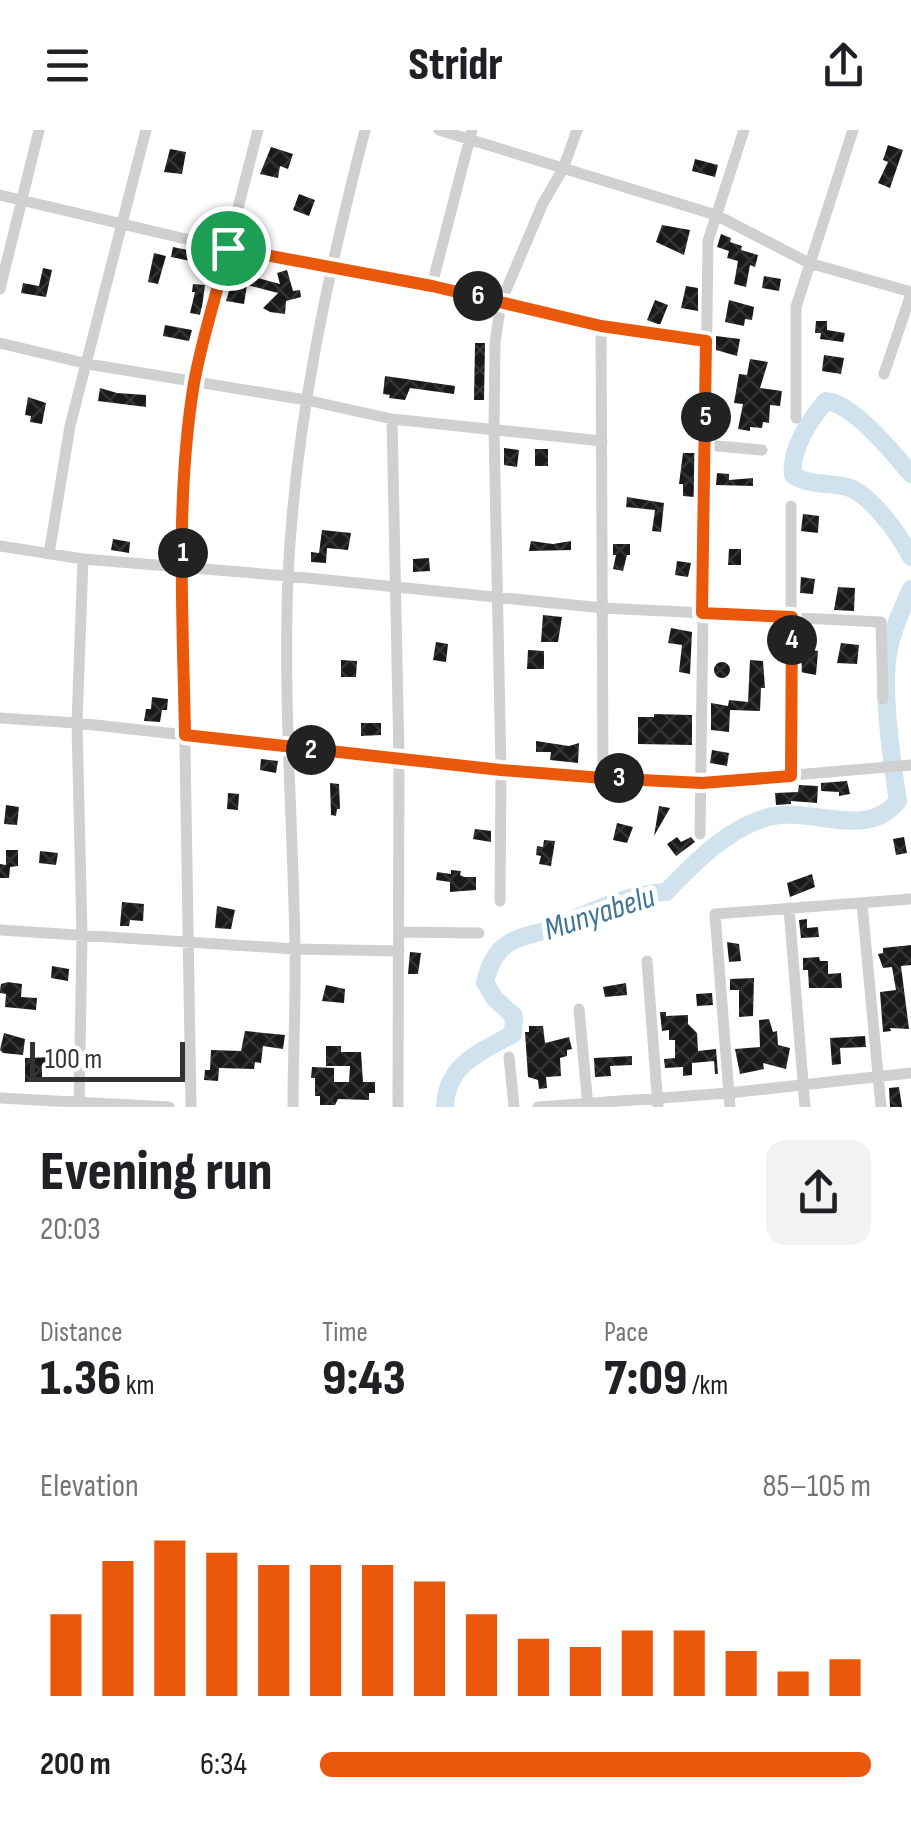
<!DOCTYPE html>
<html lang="en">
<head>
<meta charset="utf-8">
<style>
  :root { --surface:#fff; --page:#f2f2f2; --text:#202124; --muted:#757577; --accent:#ea580c }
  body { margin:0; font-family:"Sofia Sans Condensed",sans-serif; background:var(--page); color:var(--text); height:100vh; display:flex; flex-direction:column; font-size:38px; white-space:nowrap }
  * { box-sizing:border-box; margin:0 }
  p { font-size:32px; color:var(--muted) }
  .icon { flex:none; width:55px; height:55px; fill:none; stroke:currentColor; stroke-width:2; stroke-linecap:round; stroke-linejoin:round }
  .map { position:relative; height:977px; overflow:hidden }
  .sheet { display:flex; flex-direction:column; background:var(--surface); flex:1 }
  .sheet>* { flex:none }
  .scale { position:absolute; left:30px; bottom:25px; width:155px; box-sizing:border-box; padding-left:10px; border:5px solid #333; border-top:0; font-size:28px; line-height:35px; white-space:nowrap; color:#333; -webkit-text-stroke:8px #fff; paint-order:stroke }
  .pin { position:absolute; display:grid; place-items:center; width:85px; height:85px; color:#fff; margin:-42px; border:5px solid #fff; border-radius:50%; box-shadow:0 2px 10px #0007 }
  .km { position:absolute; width:50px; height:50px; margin:-25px; border-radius:50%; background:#222; color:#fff; font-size:28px; line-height:50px; text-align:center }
  .round { display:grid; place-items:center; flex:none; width:105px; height:105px; border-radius:20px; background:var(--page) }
  .overview { display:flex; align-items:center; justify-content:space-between; height:170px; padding:0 40px }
  h1 { font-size:55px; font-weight:800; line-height:75px }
  .stats { display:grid; grid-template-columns:repeat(3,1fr); gap:15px; height:170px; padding:10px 40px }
  .stats div { display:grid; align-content:center }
  .stats b { font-size:50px; font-weight:800 }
  .stats small { font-size:28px; font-weight:400 }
  .stats p { font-size:28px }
  .chart { height:280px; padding:20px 40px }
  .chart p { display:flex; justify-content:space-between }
  .chart svg { width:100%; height:180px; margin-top:10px; stroke:var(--accent); stroke-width:6 }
  ul { padding:0 40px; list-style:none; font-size:32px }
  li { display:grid; grid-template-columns:160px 120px 1fr; align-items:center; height:75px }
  li i { height:25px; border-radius:12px; background:var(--accent) }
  header { display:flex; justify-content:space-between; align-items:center; height:130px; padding:0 40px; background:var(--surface); font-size:45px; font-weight:800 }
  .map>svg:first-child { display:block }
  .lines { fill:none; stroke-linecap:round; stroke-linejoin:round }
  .river { stroke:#cfe2ee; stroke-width:18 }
  .building { fill:url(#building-cross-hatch) }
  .street { stroke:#d0d0d0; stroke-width:11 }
  .route-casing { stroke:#fff; stroke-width:20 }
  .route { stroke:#ea580c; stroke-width:12 }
  .labels { text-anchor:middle; stroke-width:10; stroke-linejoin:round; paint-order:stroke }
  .water-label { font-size:32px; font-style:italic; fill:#3f7597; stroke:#fff }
</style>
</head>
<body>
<header><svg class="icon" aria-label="menu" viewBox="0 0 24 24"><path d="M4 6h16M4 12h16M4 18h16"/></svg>Stridr<svg class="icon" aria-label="share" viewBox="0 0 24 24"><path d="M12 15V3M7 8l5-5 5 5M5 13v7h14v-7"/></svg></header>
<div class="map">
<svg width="911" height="977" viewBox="0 0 911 977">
  <defs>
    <pattern id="building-cross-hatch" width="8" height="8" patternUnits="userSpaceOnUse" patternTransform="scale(2.5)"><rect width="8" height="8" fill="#1a1a1a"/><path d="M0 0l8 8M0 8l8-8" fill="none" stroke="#333"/></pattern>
  </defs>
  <rect width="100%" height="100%" fill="#fff"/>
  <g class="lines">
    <path class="river" d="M911,344C893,323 854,274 826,271C810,289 790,320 793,345C809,356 829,352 847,357C870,363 901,407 911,427
      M445,977C446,935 480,922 513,904L514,886L495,869L485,852C489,837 495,821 509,813C519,806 535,804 547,800C586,785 623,764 666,762C694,733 726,700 765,688C809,674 865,712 898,671C892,633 881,554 889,519C893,498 902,478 911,459"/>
  </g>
  <path class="building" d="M888,15L903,20L890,58L878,53L888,32L883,30Z
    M271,17L293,24L288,39L280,36L278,48L260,44Z
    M170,19L186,22L182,44L164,42Z
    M695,29L718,35L715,47L692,41Z
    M299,64L315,70L309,86L293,80Z
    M662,95L690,100L684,125L656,112Z
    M721,104L731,108L730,112L742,116L741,120L758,125L755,137L750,135L746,157L734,154L738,131L727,128L729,121L717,117Z
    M173,117L207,124L205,134L171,127Z
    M154,123L166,126L158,154L148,152Z
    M237,134L248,137L246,145L280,154L277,143L287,140L293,161L300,160L301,167L286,171L285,184L270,182L263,178L278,163L247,155L244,174L226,171Z
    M43,138L52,140L46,167L21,163L23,153L39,156Z
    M764,146L781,149L779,161L762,158Z
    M193,154L205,155L201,185L190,183L195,162H192Z
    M686,156L698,158V181L681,178Z
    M655,170L668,175L660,195L647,190Z
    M729,170L754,177L752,190L745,189L744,196L725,192Z
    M816,191H827V200L845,203L843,212L820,209L821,203H815Z
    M165,195L192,200L189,211L163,206Z
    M716,206L740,209L737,226L716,220Z
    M475,213H485L484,270H474Z
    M824,225L844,228L841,244L822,241Z
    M750,229L768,232L760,258L782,261L780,276L770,275L769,293L763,292L762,298L750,297V301L738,299L743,274L734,273L739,244L747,245Z
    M385,246L455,256L454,264L410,258L405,270L389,268L390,265L383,264Z
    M100,258L117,263L146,265V277L98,271Z
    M28,267L46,273L42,294L30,292L31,286L25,285Z
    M504,318L519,320L517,337L504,335Z
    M535,319H548V336H535Z
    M683,323H696L694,367L683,366V354H679Z
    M717,343L729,344V350L753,348V356L716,355Z
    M627,367L664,373L661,402L652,401L655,380L626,377Z
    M803,384L819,386L818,403L801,401Z
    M322,400L351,403L348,420L327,418L326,433L311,432V422L319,423Z
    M113,409L130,412L129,423L111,420Z
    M531,411L553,414L571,411V420L529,421Z
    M613,414H630V425H627L623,441L613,439L616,425H613Z
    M729,419H741V435H728Z
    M429,428L430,441L413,442V429Z
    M677,431L691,433L688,447L675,445Z
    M801,447L815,449L813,464L800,463Z
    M838,457L855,458L854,481L834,480Z
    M543,485L562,487L558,512H541Z
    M671,498L692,502L690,544L679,542L682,515L668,513Z
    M436,512L448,514L446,532L433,530Z
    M841,513L859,515L857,534L837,533Z
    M800,518L818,521L816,545L800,542Z
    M528,520L544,521V539H527Z
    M341,530L357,531L356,547H341Z
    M750,530L763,531L765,558H761L760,581L730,580L729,602L711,600V573L728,576L729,570L748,572Z
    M714 540a8 8 0 1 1 16 0a8 8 0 1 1-16 0Z
    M152,567L168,569L167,580H162L160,592L144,591L146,579H151Z
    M654,584L692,585V615L638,614V587H654Z
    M361,593H381V605L361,606Z
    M536,611L569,616L579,613L578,633L550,630L551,622H536Z
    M712,620L729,623L727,636L710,633Z
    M261,629L278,631L276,643L260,640Z
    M847,651L850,664L839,666V662L821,661V653Z
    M330,653L339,654L340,679H337L336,686L331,685Z
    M799,655L818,656L817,673L791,671V674L776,675L775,663L798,662Z
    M228,663L239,664L238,680L227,679Z
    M6,675L19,677L17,695L4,694Z
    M659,676L670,678L654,706Z
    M617,693L633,697L627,713L613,710Z
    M475,699L491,701V712L473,709Z
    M677,707L681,712L691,707L695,712L676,726L667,714Z
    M904,707L907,723L896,725L893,709Z
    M544,710L555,711L551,736L539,734L541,726L536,725L537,716L543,717Z
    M6,720H18V736L10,737L9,748H0V734L6,735Z
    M40,721L58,723L56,735L39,733Z
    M451,740L461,741L460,745L464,747H476V760L450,762V752L436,750L437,742L451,744Z
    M812,744L815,757L790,767L787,753Z
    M122,772L144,774L143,791L130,790L129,796H120Z
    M217,776L235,780L231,799L215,798Z
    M807,789V798L818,797L819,807L801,808L799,790Z
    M727,812L739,814L741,831L729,832Z
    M911,815V835L901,836L909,899L890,898L891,901L883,902L880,862L896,860L892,837L883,838L878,824L883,823V818Z
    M410,822L421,823L418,844H408Z
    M819,827L820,831H828V844L841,843L842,858H809L808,840H803V828Z
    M52,836L69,839L68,851L51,848Z
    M754,848L753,886L739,887V860H730V849Z
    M8,852L22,854L21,867L37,868L36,880L5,877L6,864L0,863V860L1,854Z
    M626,853L627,865L605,867L603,857Z
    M326,855L345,859L344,873L322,871Z
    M712,863L713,875L697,876L696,864Z
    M660,882H666V886L688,885V894L697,903L698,921L716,919L718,944H715L714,931L692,933V945L683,946V937L665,938L664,929L675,928V910H669V900L662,901Z
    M769,889L773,902L777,901L778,915L790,918L786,939L763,933L764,939L740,944L735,919L760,917L759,890Z
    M529,896H543L545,913L569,907L572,919L567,920V926L560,928L561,946L546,947L547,958L539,959L538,950L528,947L525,902H529Z
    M245,901L285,905L283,919L263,916L261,933L255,932L254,939L219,938L218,951L204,950L205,940H210L211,920L241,921Z
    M4,903L25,909L23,925L3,923L0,920Z
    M865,906L866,917L840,918L841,934L832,935L830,908Z
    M326,916H341V922H361L363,952H375V963H369V970L338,969L335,975H320V966H315V948H311L312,937L334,938V952H349L350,936H326Z
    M632,926V935L610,936L611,946L595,947L594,928Z
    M55,927V938H42V952H25V928Z
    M899,957L902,977H890L889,958Z"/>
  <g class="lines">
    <path class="street" d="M439,0L716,85L809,133L911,162
      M0,65L228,119L432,155L601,196L706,211
      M432,155L472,0
      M0,159L39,0
      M601,196L603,647
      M0,213L88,234L306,270L392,289L602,311
      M884,244L911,164
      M796,288V177L853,0
      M392,289L399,628L398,977
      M706,315L762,320
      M791,376V646
      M0,416L83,429L288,446L603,478L881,492L883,569
      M49,424L70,296L146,0
      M0,588L77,593L501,640L702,653L911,635
      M700,704L708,111L744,0
      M500,771L501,640L494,299L495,213L501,172L543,73L563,39L577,0
      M862,773L881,977
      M789,778L805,977
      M0,800L295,819L399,821
      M399,802L479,803
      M647,831L658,977
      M579,879L588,977
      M509,927L514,977
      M0,968L169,977
      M79,977L82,805L77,593L83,429
      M191,977L182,438L188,304L194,250L258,0
      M293,977C293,924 296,871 295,818C293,694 283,571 288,447C295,295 327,147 365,0
      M538,977L729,963L911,943
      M730,977L715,784L911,769"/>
  </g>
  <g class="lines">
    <defs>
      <path id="route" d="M228,118L432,156L601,196L706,211L702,483L792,487L791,646L702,653L603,648L501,640L185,605C183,489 175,368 194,253C202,208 217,163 228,118Z"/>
    </defs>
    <use href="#route" class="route-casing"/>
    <use href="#route" class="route"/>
  </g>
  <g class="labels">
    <g class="water-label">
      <text transform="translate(599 782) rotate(-18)" y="11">Munyabelu</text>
    </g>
  </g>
</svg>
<div class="scale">100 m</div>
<div class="pin" style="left:228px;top:118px;background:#1e9e55"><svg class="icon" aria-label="arrive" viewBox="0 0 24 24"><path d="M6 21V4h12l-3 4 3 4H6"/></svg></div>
<b class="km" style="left:183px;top:423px">1</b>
<b class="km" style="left:311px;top:620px">2</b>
<b class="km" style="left:619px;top:648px">3</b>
<b class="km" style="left:792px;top:510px">4</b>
<b class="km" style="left:706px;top:287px">5</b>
<b class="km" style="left:478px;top:166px">6</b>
</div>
<section class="sheet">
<div class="overview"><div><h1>Evening run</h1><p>20:03</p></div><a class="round"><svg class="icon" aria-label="share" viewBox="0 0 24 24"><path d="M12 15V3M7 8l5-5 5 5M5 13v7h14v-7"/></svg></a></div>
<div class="stats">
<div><p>Distance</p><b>1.36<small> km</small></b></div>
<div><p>Time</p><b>9:43</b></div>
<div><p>Pace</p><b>7:09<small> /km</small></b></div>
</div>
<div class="chart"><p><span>Elevation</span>85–105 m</p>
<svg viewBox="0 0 160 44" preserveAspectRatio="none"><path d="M5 44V24M15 44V11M25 44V6M35 44V9M45 44V12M55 44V12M65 44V12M75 44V16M85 44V24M95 44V30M105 44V32M115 44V28M125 44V28M135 44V33M145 44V38M155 44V35"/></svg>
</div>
<ul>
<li><b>200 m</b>6:34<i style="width:100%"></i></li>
</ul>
</section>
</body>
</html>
